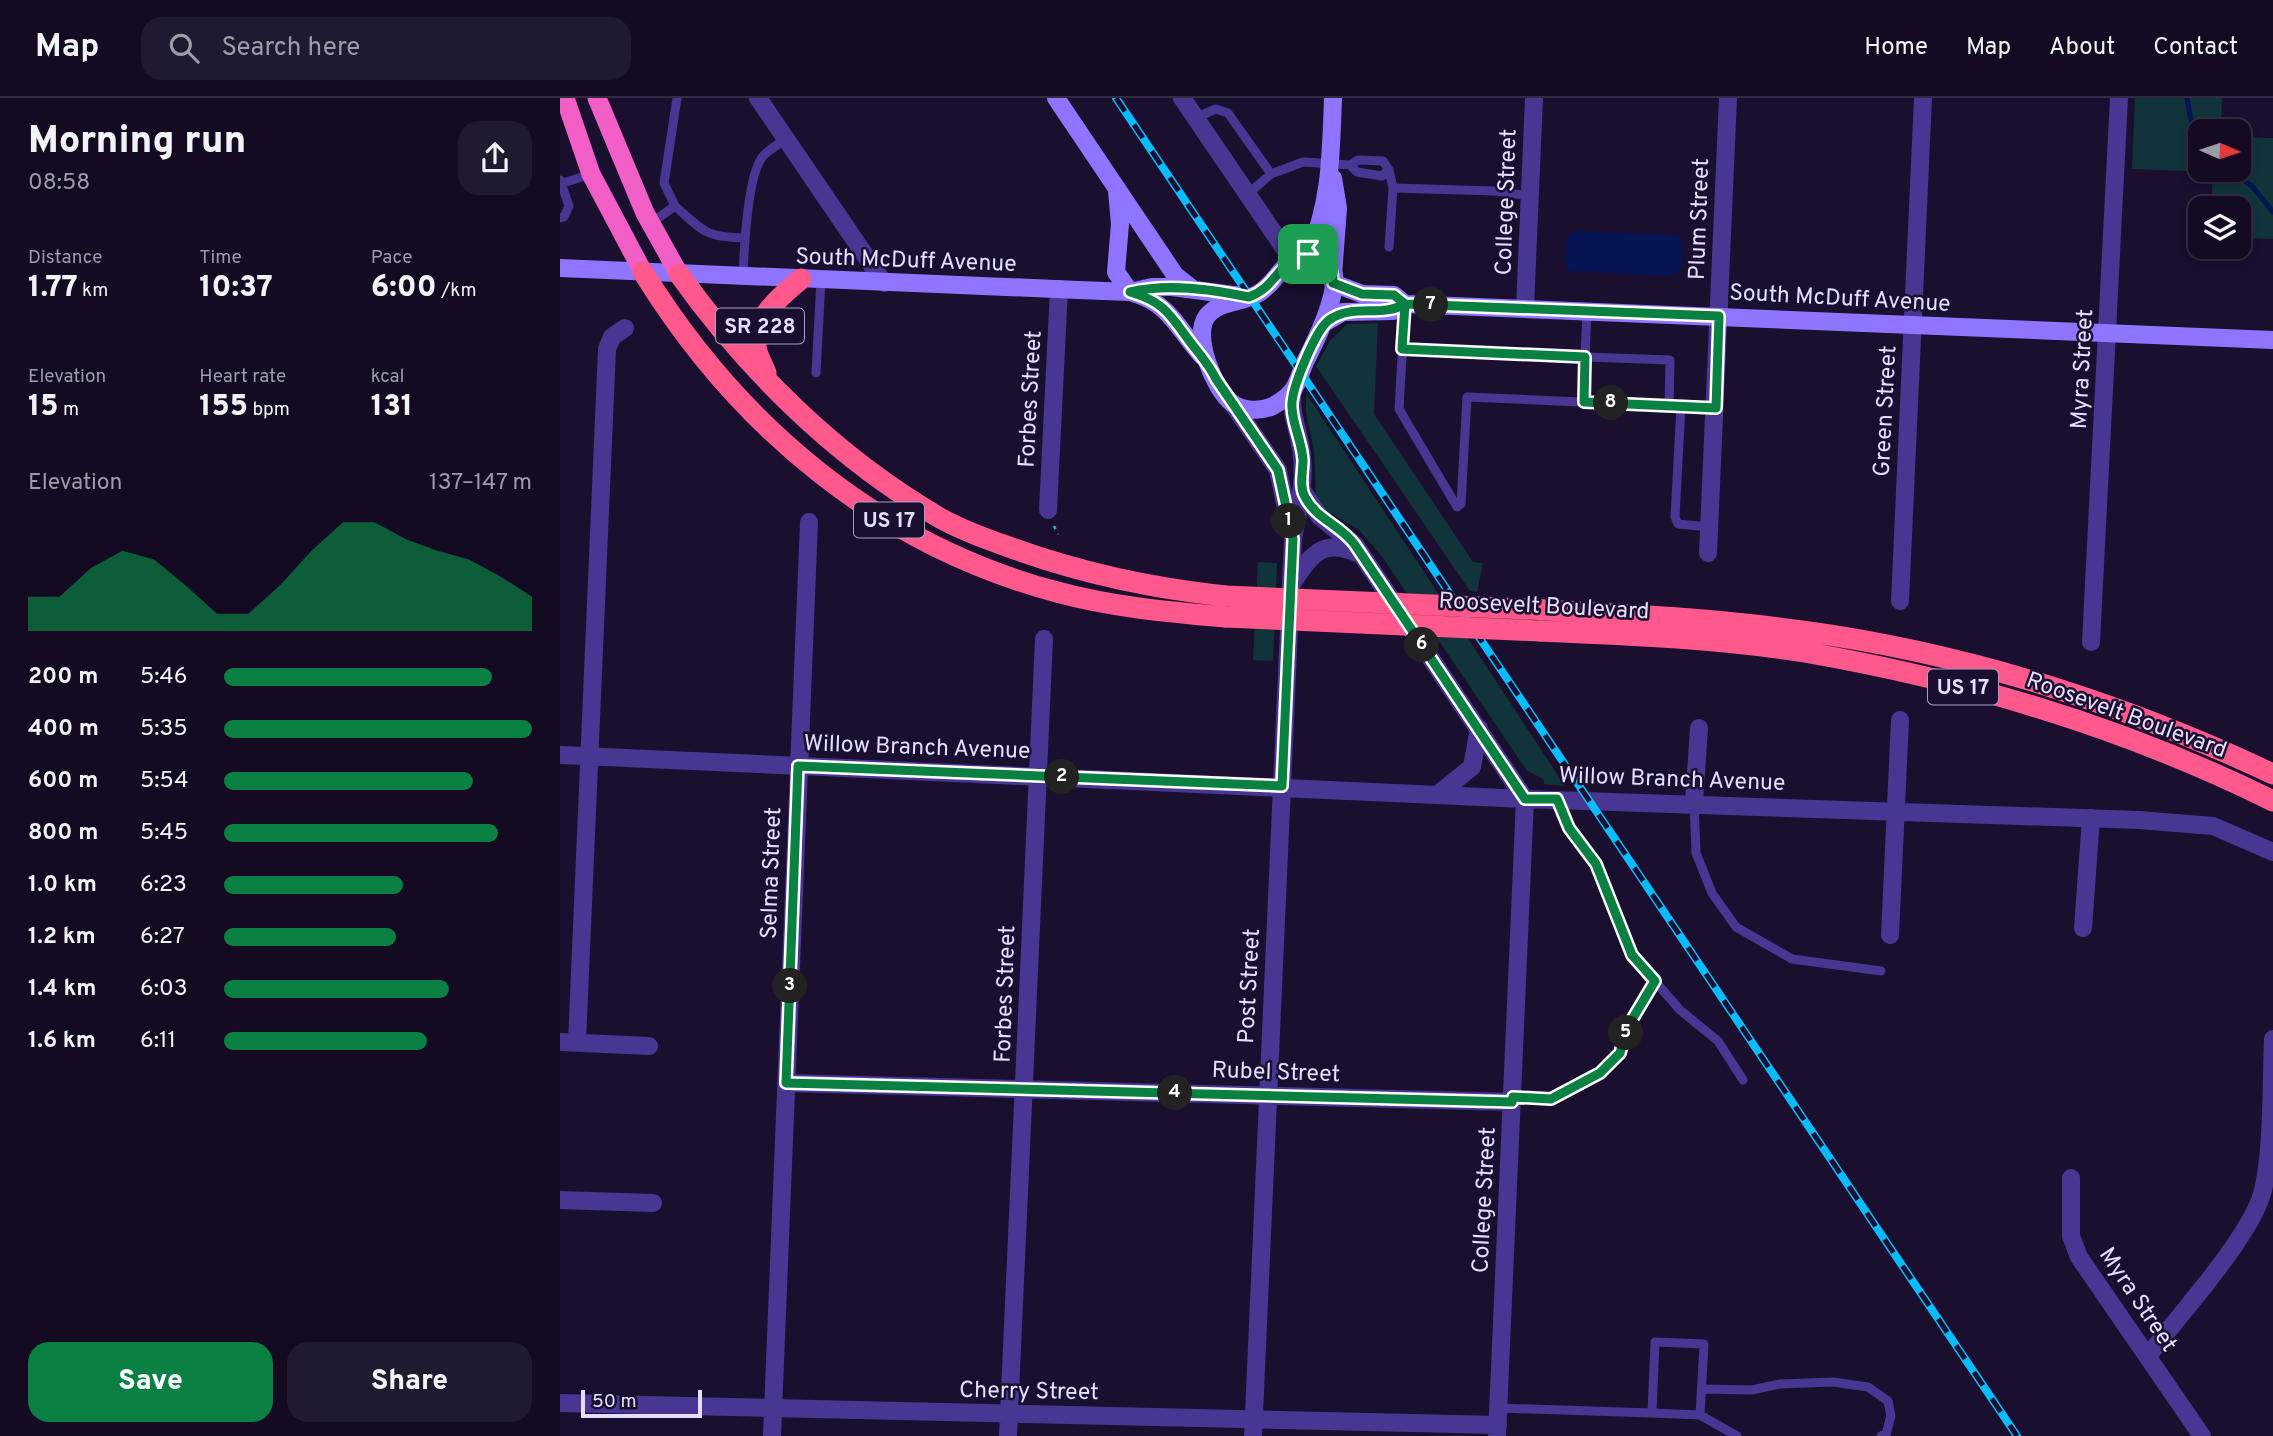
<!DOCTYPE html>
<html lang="en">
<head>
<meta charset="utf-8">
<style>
  :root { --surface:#140b23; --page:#211930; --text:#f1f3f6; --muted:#9d9ba6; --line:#332b41; --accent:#0b8043 }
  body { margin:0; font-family:Overpass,sans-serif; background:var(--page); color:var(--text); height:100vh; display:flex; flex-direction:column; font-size:26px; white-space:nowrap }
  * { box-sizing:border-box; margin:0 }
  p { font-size:23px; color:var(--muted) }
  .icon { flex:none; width:38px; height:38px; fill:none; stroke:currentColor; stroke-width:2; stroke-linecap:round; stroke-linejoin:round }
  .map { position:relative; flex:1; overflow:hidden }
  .drawer { display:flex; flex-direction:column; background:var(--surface); width:560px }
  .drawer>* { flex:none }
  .needle { width:46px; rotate:93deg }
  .tools { position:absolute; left:1628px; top:21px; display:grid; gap:14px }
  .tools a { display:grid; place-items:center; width:63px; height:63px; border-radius:14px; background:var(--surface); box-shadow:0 4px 10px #0003,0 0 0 2px var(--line); font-size:35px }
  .scale { position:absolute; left:21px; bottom:18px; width:121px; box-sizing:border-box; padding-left:7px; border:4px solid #e7ddff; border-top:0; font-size:19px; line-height:24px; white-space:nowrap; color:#e7ddff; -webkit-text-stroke:5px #1a0f2f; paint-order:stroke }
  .pin { position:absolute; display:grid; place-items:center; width:60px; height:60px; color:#fff; margin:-30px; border-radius:14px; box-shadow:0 4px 10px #0006 }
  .km { position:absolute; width:35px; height:35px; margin:-18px; border-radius:50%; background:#222; color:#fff; font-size:19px; line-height:35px; text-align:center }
  .round { display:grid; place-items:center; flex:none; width:74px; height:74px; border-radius:21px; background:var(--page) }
  .head { display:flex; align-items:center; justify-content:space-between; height:119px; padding:0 28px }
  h1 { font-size:38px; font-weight:800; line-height:52px }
  .stats { display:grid; grid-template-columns:repeat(3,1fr); gap:10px; height:119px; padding:7px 28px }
  .stats div { display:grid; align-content:center }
  .stats b { font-size:30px; font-weight:800 }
  .stats small { font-size:19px; font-weight:400 }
  .stats p { font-size:19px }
  .chart { height:196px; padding:14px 28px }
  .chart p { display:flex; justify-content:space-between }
  .chart svg { width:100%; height:126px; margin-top:7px; fill:var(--accent); opacity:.7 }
  .button { display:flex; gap:14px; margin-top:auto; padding:14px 28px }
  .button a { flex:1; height:80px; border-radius:21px; background:var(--accent); color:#fff; font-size:28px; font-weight:800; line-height:80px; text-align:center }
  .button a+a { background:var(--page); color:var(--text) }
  ul { padding:0 28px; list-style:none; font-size:23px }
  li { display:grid; grid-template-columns:112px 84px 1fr; align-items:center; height:52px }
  li i { height:18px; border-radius:9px; background:var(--accent) }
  header { display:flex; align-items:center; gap:42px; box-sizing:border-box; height:98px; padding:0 35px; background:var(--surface); border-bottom:2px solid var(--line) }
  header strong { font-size:33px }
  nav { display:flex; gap:38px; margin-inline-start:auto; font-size:24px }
  .search { width:490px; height:63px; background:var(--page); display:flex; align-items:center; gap:18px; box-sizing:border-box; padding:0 24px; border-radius:21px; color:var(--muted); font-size:26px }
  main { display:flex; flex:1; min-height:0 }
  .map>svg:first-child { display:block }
  .green { fill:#11343a }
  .water { fill:#051452 }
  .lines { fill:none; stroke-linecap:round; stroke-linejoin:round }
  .stream { stroke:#051452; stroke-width:5 }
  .path { stroke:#24bacc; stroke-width:2.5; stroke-dasharray:3.5 5; stroke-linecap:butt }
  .service { stroke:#493693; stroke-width:9 }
  .minor { stroke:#493693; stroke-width:18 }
  .tertiary { stroke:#493693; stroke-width:18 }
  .secondary { stroke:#8f74ff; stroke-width:18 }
  .trunk { stroke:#f05ec6; stroke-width:19 }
  .motorway { stroke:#ff588c; stroke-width:21 }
  .rail-casing { stroke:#09bcff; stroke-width:8 }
  .rail { stroke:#1a0f2f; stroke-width:5; stroke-dasharray:16; stroke-linecap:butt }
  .motorway-bridge { stroke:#ff588c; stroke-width:21 }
  .route-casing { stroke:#fff; stroke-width:14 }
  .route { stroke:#0b8043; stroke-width:9 }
  .labels { text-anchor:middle; stroke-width:5; stroke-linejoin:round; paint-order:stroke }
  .shield { fill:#1a0f2f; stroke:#aa9fc1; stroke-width:2 }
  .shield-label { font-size:21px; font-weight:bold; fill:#e7ddff }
  .street-label { font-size:23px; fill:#e7ddff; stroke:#1a0f2f }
</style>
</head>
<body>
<header>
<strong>Map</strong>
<div class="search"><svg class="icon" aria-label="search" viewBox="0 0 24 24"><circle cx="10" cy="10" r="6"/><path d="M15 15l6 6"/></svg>Search here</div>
<nav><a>Home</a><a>Map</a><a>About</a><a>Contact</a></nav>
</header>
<main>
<section class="drawer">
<div class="head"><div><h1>Morning run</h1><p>08:58</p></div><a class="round"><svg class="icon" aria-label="share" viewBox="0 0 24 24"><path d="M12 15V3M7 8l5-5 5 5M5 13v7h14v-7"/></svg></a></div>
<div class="stats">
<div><p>Distance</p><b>1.77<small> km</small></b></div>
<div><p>Time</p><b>10:37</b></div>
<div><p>Pace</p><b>6:00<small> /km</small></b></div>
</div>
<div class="stats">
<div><p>Elevation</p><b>15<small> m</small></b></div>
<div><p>Heart rate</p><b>155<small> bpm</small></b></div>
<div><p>kcal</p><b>131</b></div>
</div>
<div class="chart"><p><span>Elevation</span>137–147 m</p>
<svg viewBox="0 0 160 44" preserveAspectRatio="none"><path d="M0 44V32L10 32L20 22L30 16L40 19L50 28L60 38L70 38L80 28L90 16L100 6L110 6L120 12L130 16L140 19L150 25L160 32V44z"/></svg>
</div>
<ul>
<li><b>200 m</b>5:46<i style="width:87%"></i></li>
<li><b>400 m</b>5:35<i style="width:100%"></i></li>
<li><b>600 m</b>5:54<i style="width:81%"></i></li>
<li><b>800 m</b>5:45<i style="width:89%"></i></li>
<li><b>1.0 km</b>6:23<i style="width:58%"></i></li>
<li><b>1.2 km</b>6:27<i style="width:56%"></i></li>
<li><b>1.4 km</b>6:03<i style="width:73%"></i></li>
<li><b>1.6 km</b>6:11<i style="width:66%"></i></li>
</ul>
<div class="button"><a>Save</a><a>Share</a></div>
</section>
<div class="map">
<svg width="1713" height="1338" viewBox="0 0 1713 1338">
  <rect width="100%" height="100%" fill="#1a0f2f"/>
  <path class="green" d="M1575,0H1662L1661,33H1640V72H1678V39L1713,40V141L1678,140V110H1651L1653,74L1572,71Z
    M818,225L814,316L913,464L923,465L917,494L910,493L756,268L770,243L787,226Z
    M746,295L1005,688L984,686V681L967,673L823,460L799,432L766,412L756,397L754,353L746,314Z
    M698,464L717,465L713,563L693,562Z"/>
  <path class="water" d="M1014,133L1116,137L1119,138L1123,149L1120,173L1109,178L1009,173L1005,166L1007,141Z"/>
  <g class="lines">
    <path class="stream" d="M1627,0L1634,39L1640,45
      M1668,72L1692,88L1713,114"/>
    <path class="path" d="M494,428L498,436"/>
    <path class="service" d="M635,20L656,11L668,15L711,76
      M0,82L9,108L4,119L0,120
      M0,86L31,76
      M833,90L935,93L970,98
      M688,96L711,76L743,64L790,67L798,62L823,63L829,72L822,78L797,74L790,67
      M115,108C144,134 145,139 185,140
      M91,125L115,108L104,85L117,0
      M829,149L833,90L829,72
      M183,179C184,153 187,74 204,57C210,51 219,46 226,41
      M845,207L839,311L897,409L901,406L907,299L1156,310
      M1027,213L1025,259L1110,262L1109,308
      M842,252L1025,259L1024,304
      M256,275L261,182
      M1121,308L1115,419L1118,426L1150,429
      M997,703L1009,730L1036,766L1072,857L1120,912L1158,943L1183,982
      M1134,705L1136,755L1152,795L1176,829L1232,861L1321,873
      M953,999L991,1001L1040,975L1060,955L1067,930L1095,883
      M1142,1291L1192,1292L1220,1286L1273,1284L1308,1289L1328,1303L1331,1318L1326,1336L1321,1338
      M938,1310L1092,1315L1095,1244L1144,1246L1140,1317
      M1092,1315L1140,1317L1177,1338"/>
    <path class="minor" d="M198,0L324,185
      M622,0L724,150L744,157
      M965,210L974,0
      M488,412L499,191
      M1148,455L1168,0
      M1340,503L1363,0
      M1531,544L1559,0
      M0,657L965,701L1579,722L1653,728L1713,754
      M1134,705L1139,630
      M1523,830L1531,720
      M1330,837L1340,622
      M0,944L89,948
      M17,944L47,251L52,239L65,230
      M226,985L952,1004
      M1511,1080V1138L1519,1159L1642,1338
      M0,1102L93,1105
      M1588,1258C1619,1217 1688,1142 1702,1096C1713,1054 1711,987 1713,941
      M0,1305L938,1327
      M212,1338L249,424
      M448,1338L484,541
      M937,1338L965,701"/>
    <path class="tertiary" d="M671,304L718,372L731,434
      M742,392L760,419L795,447L965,701
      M731,487C752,456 762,438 802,457
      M877,697L912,669L919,630
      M693,1338L733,441C738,414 745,386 742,358C740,335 729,315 733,292"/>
    <path class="secondary" d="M496,0L615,177L634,192
      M557,93L560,126L556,174L570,194
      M748,156C803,154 756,242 746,262C741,272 739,283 733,292C728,299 720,304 713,308C700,314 683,313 672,305C654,291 632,238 647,218C660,202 684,205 699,195C721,181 719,163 748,156Z
      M748,156C771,108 771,53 773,0
      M0,170L518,192L570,194L592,189H612L689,199
      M773,177L778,110L773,80
      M773,185L802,196L834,197L845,206
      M573,195C610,205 619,233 643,259
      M766,224L783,214L833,213L845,206L1713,242"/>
    <path class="trunk" d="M5,0L31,76L83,174
      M37,0L85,115L119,176"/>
    <path class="motorway" d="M83,174C178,328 319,447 497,494C552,509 608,514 665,519
      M119,176C188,273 277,360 380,420C401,432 426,441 449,449C520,475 589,490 665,498
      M206,275C203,267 197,257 196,249C194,219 221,198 241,181
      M967,511C1059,516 1151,520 1242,533C1404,555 1565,606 1713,676
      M980,533C1068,537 1157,540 1244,554C1406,582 1566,630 1713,703"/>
    <defs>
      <path id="rail" d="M556,0L1457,1338"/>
    </defs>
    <use href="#rail" class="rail-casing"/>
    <use href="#rail" class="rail"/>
    <path class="motorway-bridge" d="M665,498L967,511
      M665,519L980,533"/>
  </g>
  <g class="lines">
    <defs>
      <path id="route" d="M748,156C716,164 717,189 689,199C651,191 608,185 570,194C605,204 610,217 631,245C640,257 649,266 656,281L718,372L733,441L722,688L238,668L226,985L952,1004L953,999L991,1001L1040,975L1060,955L1067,930L1095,883L1072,857L1036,766L1009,730L997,701H965L795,447C781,427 757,422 745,399C739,389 743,374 743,362C742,344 733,328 732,310C730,293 755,233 769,222C793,205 821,220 845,206L1159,218L1156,310L1024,304L1025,259L842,251L845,206L834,197L802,196L773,185C773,167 766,156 748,156"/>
    </defs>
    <use href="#route" class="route-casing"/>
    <use href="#route" class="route"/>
  </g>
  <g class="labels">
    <g class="shield">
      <rect x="156" y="210.5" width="88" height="35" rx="5"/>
      <rect x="294" y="404.5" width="70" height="35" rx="5"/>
      <rect x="1368" y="571.5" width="70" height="35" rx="5"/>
    </g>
    <g class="shield-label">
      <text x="200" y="235">SR 228</text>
      <text x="329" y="429">US 17</text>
      <text x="1403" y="596">US 17</text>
    </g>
    <g class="street-label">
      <text transform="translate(945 104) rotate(-88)" y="8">College Street</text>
      <text transform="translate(1138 121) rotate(-88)" y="8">Plum Street</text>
      <text transform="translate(346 161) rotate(2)" y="8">South McDuff Avenue</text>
      <text transform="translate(1280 199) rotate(3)" y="8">South McDuff Avenue</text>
      <text transform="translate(1521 271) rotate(-87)" y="8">Myra Street</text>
      <text transform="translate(469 301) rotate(-87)" y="8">Forbes Street</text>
      <text transform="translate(1324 313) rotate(-87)" y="8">Green Street</text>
      <text transform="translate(984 507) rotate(3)" y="8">Roosevelt Boulevard</text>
      <text transform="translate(1567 616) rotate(20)" y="8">Roosevelt Boulevard</text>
      <text transform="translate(357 648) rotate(2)" y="8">Willow Branch Avenue</text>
      <text transform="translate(1112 680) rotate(2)" y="8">Willow Branch Avenue</text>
      <text transform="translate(210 775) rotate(-88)" y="8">Selma Street</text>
      <text transform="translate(688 888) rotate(-87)" y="8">Post Street</text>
      <text transform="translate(444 896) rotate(-88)" y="8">Forbes Street</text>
      <text transform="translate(716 973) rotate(2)" y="8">Rubel Street</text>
      <text transform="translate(923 1102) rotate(-87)" y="8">College Street</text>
      <text transform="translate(1579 1201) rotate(56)" y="8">Myra Street</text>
      <text transform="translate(469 1292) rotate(1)" y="8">Cherry Street</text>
    </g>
  </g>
</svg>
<div class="tools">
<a><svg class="needle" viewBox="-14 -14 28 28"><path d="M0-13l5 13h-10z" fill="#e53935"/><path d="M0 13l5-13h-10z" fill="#9d9ba6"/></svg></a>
<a><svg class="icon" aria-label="layers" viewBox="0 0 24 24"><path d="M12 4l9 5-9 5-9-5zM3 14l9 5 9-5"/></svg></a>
</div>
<div class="scale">50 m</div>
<div class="pin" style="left:748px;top:156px;background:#1e9e55"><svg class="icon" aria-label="arrive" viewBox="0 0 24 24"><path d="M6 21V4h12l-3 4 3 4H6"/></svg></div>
<b class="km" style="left:729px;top:423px">1</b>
<b class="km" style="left:502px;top:679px">2</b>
<b class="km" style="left:230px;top:888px">3</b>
<b class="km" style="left:615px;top:995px">4</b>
<b class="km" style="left:1066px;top:935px">5</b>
<b class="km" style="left:862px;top:547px">6</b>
<b class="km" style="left:871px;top:207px">7</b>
<b class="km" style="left:1051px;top:305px">8</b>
</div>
</main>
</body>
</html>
